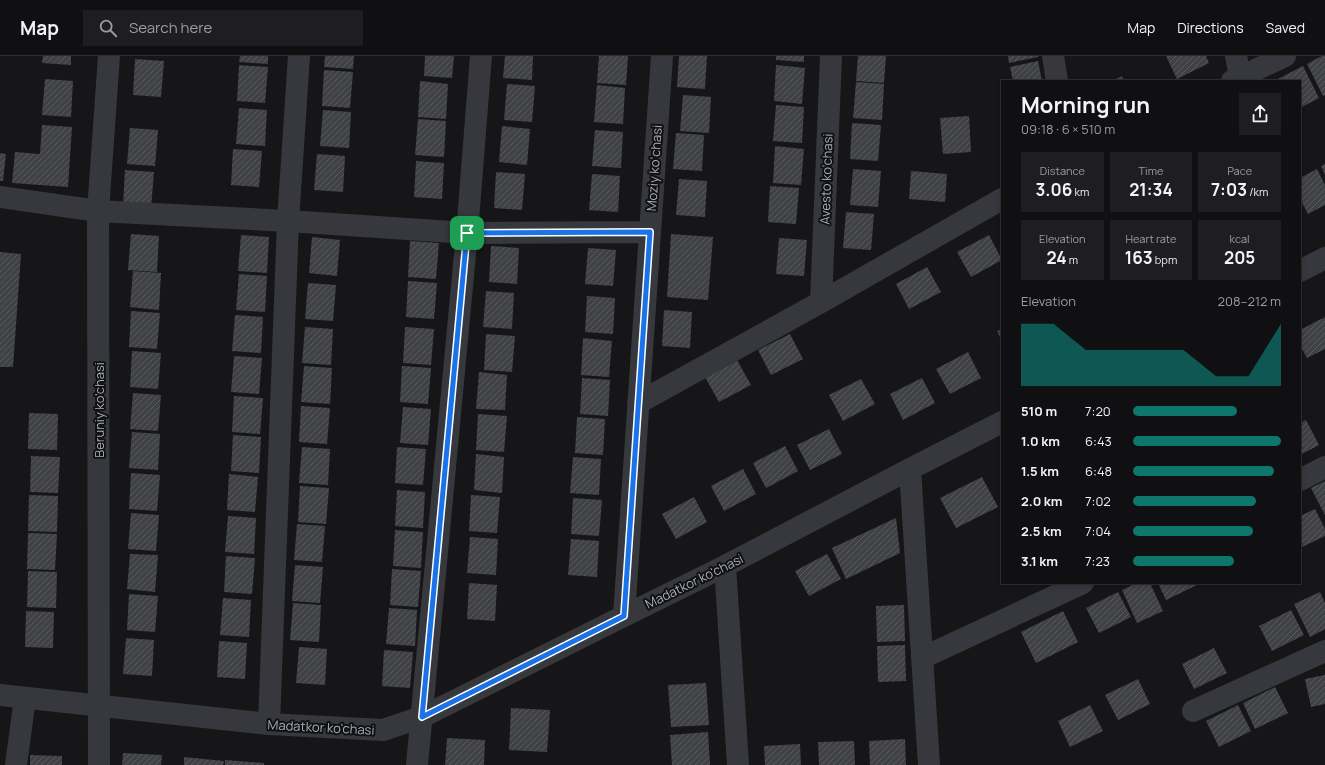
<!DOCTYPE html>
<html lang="en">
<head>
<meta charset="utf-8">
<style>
  :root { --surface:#101012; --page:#1e1e20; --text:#f1f3f6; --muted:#9c9d9f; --line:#303032; --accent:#0f766e }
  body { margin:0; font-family:Manrope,sans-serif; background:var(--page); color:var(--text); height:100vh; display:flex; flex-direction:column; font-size:15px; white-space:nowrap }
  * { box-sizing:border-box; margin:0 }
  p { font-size:13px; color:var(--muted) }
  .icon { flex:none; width:22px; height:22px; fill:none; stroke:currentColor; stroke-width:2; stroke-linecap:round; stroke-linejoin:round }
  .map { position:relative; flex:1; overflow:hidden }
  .side { position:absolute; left:1001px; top:24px; width:300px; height:504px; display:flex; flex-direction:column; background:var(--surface); border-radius:0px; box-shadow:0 2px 6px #0003,0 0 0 1px var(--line) }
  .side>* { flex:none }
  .pin { position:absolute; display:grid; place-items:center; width:34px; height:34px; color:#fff; margin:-17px; border-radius:8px; box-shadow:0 2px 6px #0006 }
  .round { display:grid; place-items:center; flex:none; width:42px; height:42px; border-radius:0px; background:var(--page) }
  .summary { display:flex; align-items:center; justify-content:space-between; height:68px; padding:0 20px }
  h1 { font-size:22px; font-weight:700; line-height:30px }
  .figures { display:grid; grid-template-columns:repeat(3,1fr); gap:6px; height:68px; padding:4px 20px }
  .figures div { display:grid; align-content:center; border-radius:0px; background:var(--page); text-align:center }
  .figures b { font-size:17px; font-weight:700 }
  .figures small { font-size:11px; font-weight:400 }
  .figures p { font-size:11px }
  .chart { height:112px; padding:8px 20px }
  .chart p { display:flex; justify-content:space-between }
  .chart svg { width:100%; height:72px; margin-top:4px; fill:var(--accent); opacity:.7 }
  ul { padding:0 20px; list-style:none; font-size:13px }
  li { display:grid; grid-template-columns:64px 48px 1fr; align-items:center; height:30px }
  li i { height:10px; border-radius:5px; background:var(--accent) }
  header { display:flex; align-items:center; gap:24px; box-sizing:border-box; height:56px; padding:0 20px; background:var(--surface); border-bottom:1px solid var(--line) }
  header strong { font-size:19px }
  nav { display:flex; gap:22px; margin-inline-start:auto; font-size:14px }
  .search { width:280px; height:36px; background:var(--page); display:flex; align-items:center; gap:10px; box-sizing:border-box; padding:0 14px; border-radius:0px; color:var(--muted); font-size:15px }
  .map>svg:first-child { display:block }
  .building { fill:url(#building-hatch) }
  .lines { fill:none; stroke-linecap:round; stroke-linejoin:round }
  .minor { stroke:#37383d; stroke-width:22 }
  .route-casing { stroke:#fff; stroke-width:8 }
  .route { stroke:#1a73e8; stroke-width:5 }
  .labels { text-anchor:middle; stroke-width:4; stroke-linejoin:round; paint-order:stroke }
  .street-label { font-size:13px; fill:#a8adb8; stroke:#111113 }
</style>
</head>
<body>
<header>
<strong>Map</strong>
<div class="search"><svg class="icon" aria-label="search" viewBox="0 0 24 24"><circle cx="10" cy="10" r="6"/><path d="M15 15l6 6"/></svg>Search here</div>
<nav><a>Map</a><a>Directions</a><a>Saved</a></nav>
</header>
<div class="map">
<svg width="1325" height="709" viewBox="0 0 1325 709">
  <defs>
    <pattern id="building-hatch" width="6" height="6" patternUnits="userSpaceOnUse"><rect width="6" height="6" fill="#404145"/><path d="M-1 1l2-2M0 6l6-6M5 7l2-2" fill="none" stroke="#595a5e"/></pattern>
  </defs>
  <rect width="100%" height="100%" fill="#161618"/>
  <path class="building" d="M43,0H71V9L42,7Z
    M240,0H268V8L239,6Z
    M325,0H354L353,13L324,11Z
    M425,0H454L452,22L424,20Z
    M505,0H533L532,24L503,22Z
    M599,0H628L626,29L597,27Z
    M679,0H707L705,33L677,31Z
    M776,0H804V6L776,4Z
    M858,0H886L884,27L856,25Z
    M1008,0H1038V1L1009,7Z
    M1166,0H1206L1209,7L1177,23Z
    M1322,0H1325V39L1323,40L1307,8Z
    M135,3L164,5L161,41L133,39Z
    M1038,5L1042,25H1013L1010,11Z
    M239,9L268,11L265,47L237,45Z
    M776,9L805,12L802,48L774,45Z
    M1303,10L1319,42L1300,52V25H1279L1278,23Z
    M324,14L353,16L350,52L322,50Z
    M1122,20L1124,25H1112Z
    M45,23L73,25L71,61L42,59Z
    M420,25L448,28L446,63L418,61Z
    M856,26L884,28L882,64L853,62Z
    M507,28L535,30L532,66L504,64Z
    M597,29L625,32L623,68L594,66Z
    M683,39L711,41L709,77L680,75Z
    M776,49L804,51L802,87L773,85Z
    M239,52L267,54L265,90L236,88Z
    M323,54L351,56L349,92L320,90Z
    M969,60L971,96L943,98L940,62Z
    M418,63L446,65L444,101L415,99Z
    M852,67L881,69L878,105L850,103Z
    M42,69L72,71L68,131L12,127L15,96L40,98Z
    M502,70L530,73L527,109L499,106Z
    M130,72L158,74L155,110L127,108Z
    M595,74L623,76L621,112L592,110Z
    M676,77L704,79L702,115L673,113Z
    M775,90L804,93L801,129L773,127Z
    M233,93L262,95L259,131L231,129Z
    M0,97L6,98L3,125H0Z
    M317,98L345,100L343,136L314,134Z
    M416,105L444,107L442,143L414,141Z
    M1325,108V119L1321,110Z
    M853,113L881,115L878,151L850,149Z
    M1317,113L1325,129V149L1308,158L1300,143V122Z
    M125,114L154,116L151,152L123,150Z
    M911,115L947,118L945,146L909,143Z
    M496,116L525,118L522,154L494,152Z
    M592,118L620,120L618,156L589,154Z
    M679,123L707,125L705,161L676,159Z
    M770,130L799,132L796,168L768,166Z
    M846,156L874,158L871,194L843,192Z
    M131,178L159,180L157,216L128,214Z
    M671,178L713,181L708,244L667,241Z
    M241,179L269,181L267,217L238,215Z
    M989,179L1002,204L971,221L957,196Z
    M312,181L340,184L337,220L309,217Z
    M779,182L807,184L804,220L776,218Z
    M410,185L439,187L436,223L408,221Z
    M491,190L519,192L517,228L489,226Z
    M588,192L616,194L613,230L585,228Z
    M0,196L21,198L13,311H0Z
    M927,211L941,236L909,253L896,228Z
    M133,215L161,217L159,254L130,251Z
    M239,218L267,220L265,256L236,254Z
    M408,225L437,227L434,263L406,261Z
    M308,227L336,229L333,265L305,263Z
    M486,235L514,237L512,273L483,271Z
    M587,240L615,242L613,278L585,276Z
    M664,254L692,256L690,292L662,290Z
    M131,255L160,257L157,293L129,291Z
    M235,259L263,261L261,297L232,295Z
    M1325,261V293L1307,302L1300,289V274Z
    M305,271L333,273L331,309L302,307Z
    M405,271L434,273L431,309L403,307Z
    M1002,273V285L997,275Z
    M486,278L515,280L512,316L484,314Z
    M790,278L803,303L771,319L758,294Z
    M583,282L612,285L609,321L581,319Z
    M132,295L161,297L158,333L130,331Z
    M968,296L981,322L950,338L936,313Z
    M234,300L262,302L259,338L231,336Z
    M737,304L751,329L719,346L705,321Z
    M304,310L332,312L330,348L301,346Z
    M402,310L431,312L428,348L400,346Z
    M479,316L507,319L505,354L476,353Z
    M582,322L610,324L608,360L580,358Z
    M922,322L935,347L903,364L890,338Z
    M861,323L875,348L843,365L829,339Z
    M133,337L161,339L158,375L130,373Z
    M234,340L263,342L260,378L232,376Z
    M301,350L330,352L327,388L299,386Z
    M403,351L431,353L428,389L400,387Z
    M29,357L58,358L57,394L28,393Z
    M478,358L507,360L504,396L476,394Z
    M577,361L605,363L603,399L575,397Z
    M1306,364L1319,389L1300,399V367Z
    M829,373L842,398L810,414L797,389Z
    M132,376L160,378L158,414L129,412Z
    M233,379L261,381L259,417L231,415Z
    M785,390L798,415L766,432L753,407Z
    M302,391L330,393L328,429L299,427Z
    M397,391L426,393L423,429L395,427Z
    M476,398L504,401L502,437L474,434Z
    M31,400L60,401L58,437L30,436Z
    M573,401L601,403L599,439L570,437Z
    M743,413L756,438L724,455L711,430Z
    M131,417L160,419L157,455L129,453Z
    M229,418L258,421L255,456L227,454Z
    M982,421L998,451L956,472L940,442Z
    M1325,425V459L1311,432Z
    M300,430L329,432L326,468L298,466Z
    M397,434L425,436L423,472L395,470Z
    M29,439L58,440L57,476L28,475Z
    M471,439L500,441L497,477L469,475Z
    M694,441L707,466L676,483L662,458Z
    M573,442L602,444L599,480L571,478Z
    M1315,453L1325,473V480L1300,492V460Z
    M131,457L159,459L156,495L128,493Z
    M228,460L256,462L254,498L225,496Z
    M896,462L900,497L846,523L832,492Z
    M297,468L325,470L322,506L294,504Z
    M395,474L423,476L421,512L393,510Z
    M28,477L57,478L55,514L27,513Z
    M470,481L498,483L496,519L467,517Z
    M571,483L599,485L597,521L568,519Z
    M130,498L158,499L155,536L127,533Z
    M827,498L841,523L809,540L795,515Z
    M226,500L255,502L252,538L224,536Z
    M295,509L323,511L320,547L292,545Z
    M392,513L421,515L418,551L390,549Z
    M28,515L57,516L56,552L27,551Z
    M469,527L497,529L495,565L467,563Z
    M1137,527H1150L1163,555L1137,567L1122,534Z
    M1158,527H1198L1199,528L1166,544Z
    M1118,536L1131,561L1099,577L1086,552Z
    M1320,536L1325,547V573L1310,581L1294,548Z
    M129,538L158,540L155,576L127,574Z
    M223,542L251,544L249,581L220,579Z
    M293,547L321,549L319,586L290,584Z
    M904,549L905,585L877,586L876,550Z
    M389,552L417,554L415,590L386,588Z
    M1291,554L1304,579L1272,595L1259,570Z
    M26,555L54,556L53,592L25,591Z
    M1063,555L1078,586L1036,607L1021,576Z
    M126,582L154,584L152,620L123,618Z
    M219,585L247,587L245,623L217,621Z
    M905,589L906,625L878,626L877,590Z
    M299,591L327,593L325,629L296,627Z
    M1214,592L1227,617L1194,633L1182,608Z
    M384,594L413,596L410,632L382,630Z
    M1325,619V648L1311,651L1305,623Z
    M1138,623L1150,648L1118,664L1105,639Z
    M706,627L709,669L671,671L668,629Z
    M1275,631L1288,657L1255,673L1243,647Z
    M1090,649L1103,675L1070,691L1058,665Z
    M1238,649L1251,675L1219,691L1206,665Z
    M511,652L550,654L547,696L509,694Z
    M708,676L710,709H672L670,679Z
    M447,682L485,684L484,709H445Z
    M905,683L906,709H870L869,685Z
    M854,685L855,709H819L818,686Z
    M800,688L801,709H765L764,690Z
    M123,697L162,699L161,709H122Z
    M30,699L62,700V709H30Z
    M184,701L224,705L223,709H184Z
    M225,704L264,707V709H225Z"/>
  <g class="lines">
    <path class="minor" d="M1053,0L1057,25
      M1236,0L1240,21
      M1232,25L1285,0
      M0,141L98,155L288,165L467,177L650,176
      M1300,215L1325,202
      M821,246L831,0
      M638,347L821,246L1002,143
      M910,413L929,709
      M1300,424L1325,411
      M725,510L738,709
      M624,560L662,0
      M922,602L1083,527
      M0,639L269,668L383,674L422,661L624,560L725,510L910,413L1002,366
      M1193,655L1325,595
      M269,668L288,165L299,0
      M16,709L25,642
      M99,709L98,155L109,0
      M417,709L467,177L481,0"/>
  </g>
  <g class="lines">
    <defs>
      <path id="route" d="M650,176L624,560L422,661L467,177Z"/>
    </defs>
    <use href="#route" class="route-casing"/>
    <use href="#route" class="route"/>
  </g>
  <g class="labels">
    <g class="street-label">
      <text transform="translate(654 112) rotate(-86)" y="5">Moziy ko‘chasi</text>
      <text transform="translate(826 123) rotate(-88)" y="5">Avesto ko'chasi</text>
      <text transform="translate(99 354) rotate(-90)" y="5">Beruniy ko'chasi</text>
      <text transform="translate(694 525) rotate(-26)" y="5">Madatkor ko'chasi</text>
      <text transform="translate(321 671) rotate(3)" y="5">Madatkor ko'chasi</text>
    </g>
  </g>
</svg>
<div class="pin" style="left:467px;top:177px;background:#1e9e55"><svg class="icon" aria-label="arrive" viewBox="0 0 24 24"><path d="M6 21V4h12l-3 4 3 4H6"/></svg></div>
<section class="side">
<div class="summary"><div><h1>Morning run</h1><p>09:18 · 6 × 510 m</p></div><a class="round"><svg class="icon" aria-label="share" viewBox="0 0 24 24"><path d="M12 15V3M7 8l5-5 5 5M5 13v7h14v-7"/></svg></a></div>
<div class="figures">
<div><p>Distance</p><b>3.06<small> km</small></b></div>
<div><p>Time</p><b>21:34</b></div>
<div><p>Pace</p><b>7:03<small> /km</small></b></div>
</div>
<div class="figures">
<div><p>Elevation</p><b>24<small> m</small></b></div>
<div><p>Heart rate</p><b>163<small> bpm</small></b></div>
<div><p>kcal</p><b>205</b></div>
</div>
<div class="chart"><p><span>Elevation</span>208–212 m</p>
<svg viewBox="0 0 160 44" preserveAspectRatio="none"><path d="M0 44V6L10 6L20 6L30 14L40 22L50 22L60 22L70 22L80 22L90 22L100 22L110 30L120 38L130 38L140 38L150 22L160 6V44z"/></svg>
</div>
<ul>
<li><b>510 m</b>7:20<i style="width:70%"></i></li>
<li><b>1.0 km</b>6:43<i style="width:100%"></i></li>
<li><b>1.5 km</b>6:48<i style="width:95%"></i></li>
<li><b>2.0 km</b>7:02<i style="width:83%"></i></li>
<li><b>2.5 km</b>7:04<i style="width:81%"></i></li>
<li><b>3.1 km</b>7:23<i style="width:68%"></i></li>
</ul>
</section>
</div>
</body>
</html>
